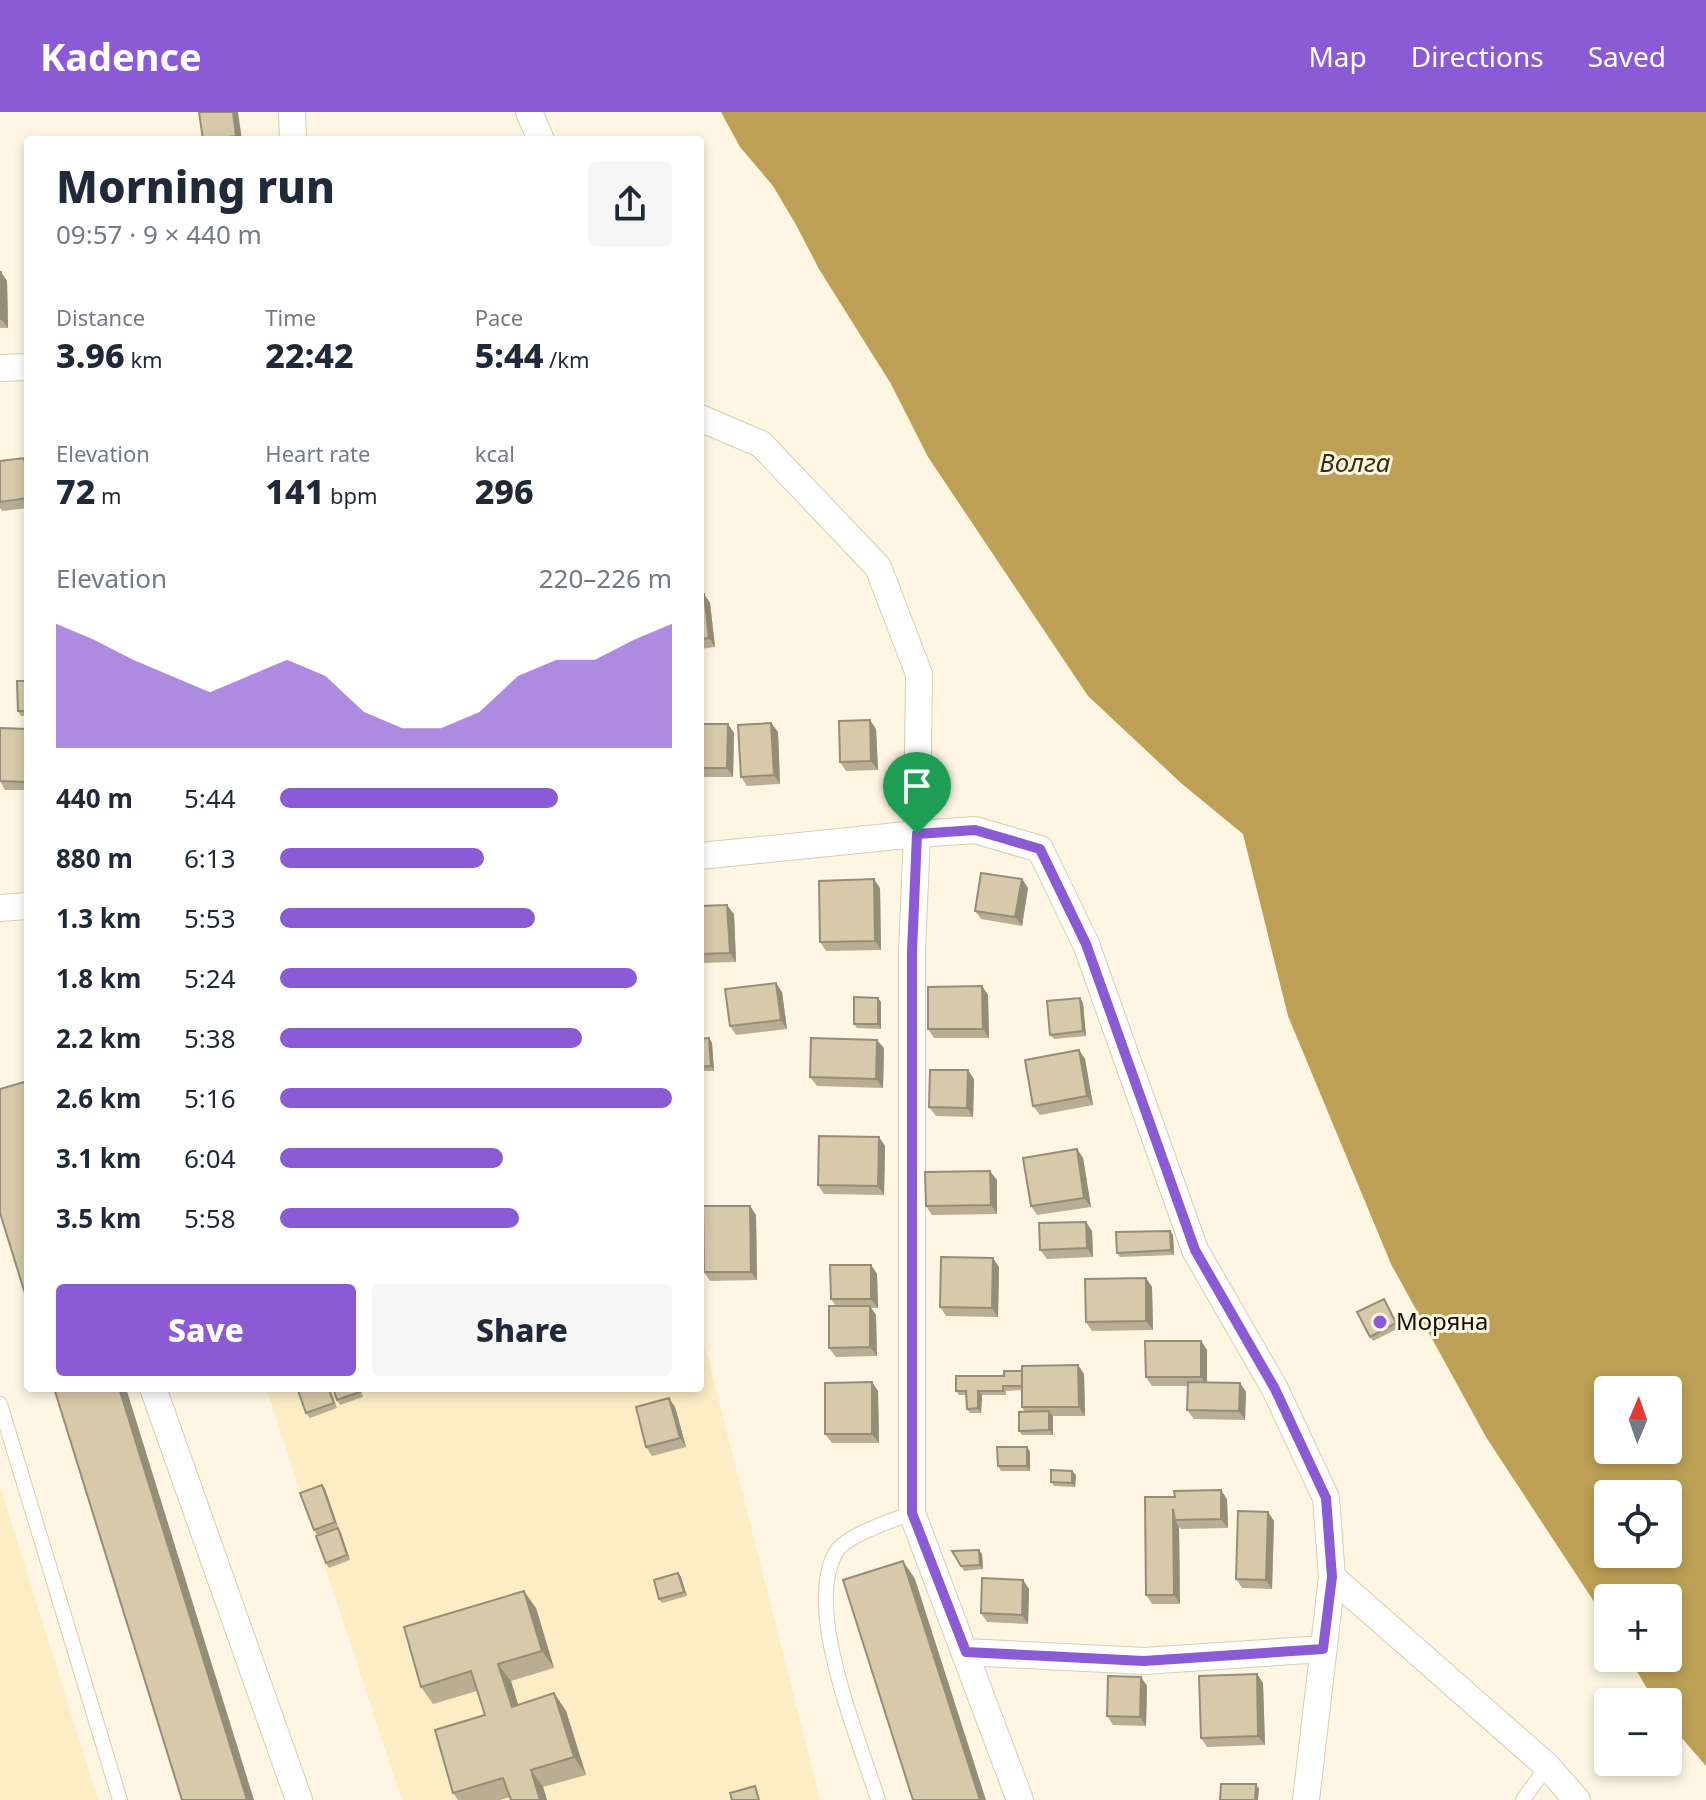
<!DOCTYPE html>
<html lang="en">
<head>
<meta charset="utf-8">
<style>
  :root { --surface:#fff; --page:#f6f6f7; --text:#1f2937; --muted:#747a83; --accent:#8a5bd4 }
  body { margin:0; font-family:"Noto Sans",sans-serif; background:var(--page); color:var(--text); height:100vh; display:flex; flex-direction:column; font-size:30px; white-space:nowrap }
  * { box-sizing:border-box; margin:0 }
  p { font-size:26px; color:var(--muted) }
  .icon { flex:none; width:44px; height:44px; fill:none; stroke:currentColor; stroke-width:2; stroke-linecap:round; stroke-linejoin:round }
  .map { position:relative; flex:1; overflow:hidden }
  .side { position:absolute; left:24px; top:24px; width:680px; height:1256px; display:flex; flex-direction:column; background:var(--surface); border-radius:8px; box-shadow:0 4px 12px #0003 }
  .side>* { flex:none }
  .needle { width:52px; rotate:2deg }
  .buttons { position:absolute; left:1594px; top:1264px; display:grid; gap:16px }
  .buttons a { display:grid; place-items:center; width:88px; height:88px; border-radius:8px; background:var(--surface); box-shadow:0 4px 12px #0003; font-size:40px }
  .pin { position:absolute; display:grid; place-items:center; width:68px; height:68px; color:#fff; margin:-82px -34px; border-radius:50% 50% 50% 0; rotate:-45deg; box-shadow:0 0 8px #0007 }
  .pin .icon { rotate:45deg }
  .round { display:grid; place-items:center; flex:none; width:84px; height:84px; border-radius:8px; background:var(--page) }
  .summary { display:flex; align-items:center; justify-content:space-between; height:136px; padding:0 32px }
  h1 { font-size:44px; font-weight:800; line-height:60px }
  .stats { display:grid; grid-template-columns:repeat(3,1fr); gap:12px; height:136px; padding:8px 32px }
  .stats div { display:grid; align-content:center }
  .stats b { font-size:34px; font-weight:800 }
  .stats small { font-size:22px; font-weight:400 }
  .stats p { font-size:22px }
  .chart { height:224px; padding:16px 32px }
  .chart p { display:flex; justify-content:space-between }
  .chart svg { width:100%; height:144px; margin-top:8px; fill:var(--accent); opacity:.7 }
  .primary-button { display:flex; gap:16px; margin-top:auto; padding:16px 32px }
  .primary-button a { flex:1; height:92px; border-radius:8px; background:var(--accent); color:#fff; font-size:32px; font-weight:800; line-height:92px; text-align:center }
  .primary-button a+a { background:var(--page); color:var(--text) }
  ul { padding:0 32px; list-style:none; font-size:26px }
  li { display:grid; grid-template-columns:128px 96px 1fr; align-items:center; height:60px }
  li i { height:20px; border-radius:10px; background:var(--accent) }
  header { display:flex; align-items:center; gap:48px; box-sizing:border-box; height:112px; padding:0 40px; background:var(--accent); color:#fff }
  header strong { font-size:38px }
  nav { display:flex; gap:44px; margin-inline-start:auto; font-size:28px }
  .map>svg:first-child { display:block }
  .built { fill:#fdedc5 }
  .water { fill:#bda056; fill-rule:evenodd }
  .lines { fill:none; stroke-linecap:round; stroke-linejoin:round }
  .lane-casing { stroke:#dacdae; stroke-width:16 }
  .street-casing { stroke:#dacdae; stroke-width:28 }
  .lane { stroke:#fff; stroke-width:14 }
  .street { stroke:#fff; stroke-width:26 }
  .wall { fill:#b9ae93 }
  .shaded-wall { fill:#968d78 }
  .building { fill:#d7caab; stroke:#968d78; stroke-width:2 }
  .route-casing { stroke:#fff; stroke-width:16 }
  .route { stroke:#8a5bd4; stroke-width:10 }
  .poi-dot { fill:#8a5bd4; stroke:#fef6e3; stroke-width:3 }
  .labels { text-anchor:middle; stroke-width:6; stroke-linejoin:round; paint-order:stroke }
  .poi-label { font-size:24px; fill:#161106; stroke:#fef6e3; text-anchor:start }
  .water-label { font-size:26px; font-style:italic; fill:#392d0b; stroke:#fef6e3 }
</style>
</head>
<body>
<header>
<strong>Kadence</strong>
<nav><a>Map</a><a>Directions</a><a>Saved</a></nav>
</header>
<div class="map">
<svg width="1706" height="1688" viewBox="0 0 1706 1688">
  <rect width="100%" height="100%" fill="#fef6e3"/>
  <path class="built" d="M700,1214L820,1688H402L266,1276H700Z
    M0,1374L98,1688H0Z"/>
  <path class="water" d="M721,0H1706V1654L1668,1610V1590H1655L1629,1546H1668V1486H1608V1511L1486,1325L1391,1152L1288,904L1243,722L1182,672L1088,584L928,345L891,272L819,157L795,111L773,74L740,35ZM1608,1278H1668V1338H1608ZM1608,1382H1668V1442H1608Z"/>
  <g class="lines">
    <defs>
      <path id="lane" d="M0,1292L120,1688
        M878,1688C859,1626 803,1497 836,1440C846,1423 894,1408 912,1401
        M1523,1688L1547,1654"/>
      <path id="street" d="M292,0L293,28
        M529,0L541,28
        M0,256L28,255
        M700,306L761,332L878,455L919,562L917,722L975,718L1040,737L1086,832L1195,1138L1275,1277L1326,1386L1332,1465L1306,1688
        M700,744L917,722L912,840V1401L1020,1688
        M0,796L28,794
        M153,1276L299,1688
        M1332,1465L1547,1654L1577,1688
        M966,1540L1144,1549L1323,1537"/>
    </defs>
    <use href="#lane" class="lane-casing"/>
    <use href="#street" class="street-casing"/>
    <use href="#lane" class="lane"/>
    <use href="#street" class="street"/>
  </g>
  <path class="wall" d="M199,0L242,28H203Z
    M0,160L7,169L8,216H0Z
    M0,349L28,351V396L2,399L0,396Z
    M704,482L710,491L715,535L700,537V483Z
    M28,569V604H21L18,599Z
    M771,611L778,620L780,672L747,674L741,665Z
    M700,612H728L734,621L733,665H700Z
    M28,617V678H5L0,669Z
    M876,617L878,658L846,659L840,650Z
    M1022,767L1028,776L1022,814L981,807L975,799Z
    M880,776L881,838L826,839L820,830Z
    M700,794L734,802L736,850L700,851Z
    M982,874L988,883L989,926H934L928,917Z
    M782,880L787,917L736,923L730,914Z
    M1080,886L1083,891L1086,924L1054,927L1050,923Z
    M881,890V917L857,916L854,912Z
    M709,926L712,931L714,959H700V927Z
    M884,936L883,976L817,974L810,965Z
    M1079,938L1085,947L1093,993L1040,1003L1033,994Z
    M974,967L973,1005L936,1004L929,995Z
    M879,1025L885,1034L884,1083L824,1082L818,1073Z
    M1077,1037L1083,1046L1091,1095L1037,1103L1031,1094Z
    M997,1068V1102L932,1103L926,1094Z
    M750,1094L756,1103L757,1168L710,1169L704,1160Z
    M1086,1110L1092,1119L1093,1145L1047,1147L1040,1138Z
    M1170,1119L1173,1123L1174,1143L1120,1145L1117,1141Z
    M871,1153L877,1162L878,1196H871L876,1203L877,1244L836,1245L829,1236L836,1194L831,1187Z
    M999,1155L998,1205L946,1204L940,1195Z
    M1146,1166L1152,1175L1153,1218L1092,1219L1086,1210Z
    M1384,1187L1399,1216L1373,1229L1370,1225Z
    M1201,1229L1207,1238V1270L1240,1271L1246,1280L1245,1308L1194,1307L1187,1298L1188,1274H1152L1146,1265Z
    M1078,1253L1084,1262L1085,1304H1053V1323H1022L1019,1319L1025,1300L1022,1295V1278L1006,1279V1283H982L981,1301H970L967,1297L966,1283H959L956,1279L1022,1259Z
    M872,1270L878,1279L879,1331H832L825,1322Z
    M330,1276L337,1296L310,1306L306,1301Z
    M360,1276L363,1285L340,1293L337,1288Z
    M675,1295L686,1335L652,1344L646,1335Z
    M1027,1335L1030,1340V1359H1001L998,1354Z
    M1076,1363L1075,1375L1054,1374L1051,1370Z
    M322,1373L325,1377L338,1415L317,1423L314,1418Z
    M1145,1385L1227,1387L1228,1416L1181,1417L1179,1415L1180,1492H1152L1146,1483Z
    M1268,1400L1274,1409L1272,1477L1242,1476L1236,1467Z
    M341,1421L350,1448L329,1456L326,1451Z
    M952,1439L982,1442L983,1457L964,1459Z
    M678,1461L681,1465L687,1484L662,1491L659,1487Z
    M1023,1468L1029,1477L1028,1512L987,1510L981,1501Z
    M536,1496L554,1556L511,1569L518,1593L554,1581L566,1599L586,1663L543,1675L547,1688H511L510,1685L500,1688H458L453,1681L485,1603L477,1579L433,1592L421,1575Z
    M1257,1562L1263,1571L1265,1633L1207,1635L1201,1626Z
    M1141,1565L1147,1574L1146,1614L1113,1613L1107,1604Z"/>
  <path class="shaded-wall" d="M233,0H238L242,28H239L236,24Z
    M1,160L7,169L8,216L1,207Z
    M24,346L28,351V374Z
    M704,482L710,491L715,535L709,526Z
    M870,608L876,617L878,658L871,649Z
    M771,611L778,620L780,672L774,663Z
    M728,612L734,621L733,665L727,656Z
    M874,767L880,776L881,838L875,829Z
    M1022,767L1028,776L1022,814L1015,805Z
    M727,793L734,802L736,850L730,841Z
    M776,871L782,880L787,917L781,908Z
    M982,874L988,883L989,926L983,917Z
    M878,886L881,890V917L878,912Z
    M1080,886L1083,891L1086,924L1083,919Z
    M709,926L712,931L714,959L711,954Z
    M877,928L884,936L883,976L876,967Z
    M1079,938L1085,947L1093,993L1087,984Z
    M968,958L974,967L973,1005L967,996Z
    M879,1025L885,1034L884,1083L878,1074Z
    M1077,1037L1083,1046L1091,1095L1084,1086Z
    M990,1059L997,1068V1102L991,1093Z
    M750,1094L756,1103L757,1168L751,1160Z
    M1086,1110L1092,1119L1093,1145L1087,1136Z
    M1170,1119L1173,1123L1174,1143L1171,1138Z
    M993,1146L999,1155L998,1205L992,1196Z
    M871,1153L877,1162L878,1196L871,1187Z
    M1146,1166L1152,1175L1153,1218L1146,1209Z
    M870,1194L876,1203L877,1244L870,1235Z
    M1201,1229L1207,1238V1274L1201,1265Z
    M1078,1253L1084,1262L1085,1304L1079,1295Z
    M872,1270L878,1279L879,1331L872,1322Z
    M1240,1271L1246,1280L1245,1308L1239,1299Z
    M119,1276H126L254,1688H247Z
    M978,1279L982,1283L981,1301L978,1296Z
    M669,1286L675,1295L686,1335L680,1326Z
    M1049,1299L1053,1304V1323L1049,1318Z
    M1027,1335L1030,1340V1359L1027,1354Z
    M1072,1359L1076,1363L1075,1375L1072,1371Z
    M322,1373L325,1377L338,1415L335,1410Z
    M1221,1378L1227,1387L1228,1416L1221,1407Z
    M1173,1397L1175,1408L1179,1415L1180,1492L1174,1483Z
    M1268,1400L1274,1409L1272,1477L1266,1468Z
    M338,1416L341,1421L350,1448L347,1443Z
    M979,1438L982,1442L983,1457L980,1453Z
    M903,1449L915,1467L986,1688H980Z
    M678,1461L681,1465L687,1484L684,1480Z
    M1023,1468L1029,1477L1028,1512L1022,1503Z
    M524,1479L536,1496L554,1556L542,1539Z
    M498,1552L511,1569L524,1612L512,1595Z
    M1257,1562L1263,1571L1265,1633L1258,1624Z
    M1141,1565L1147,1574L1146,1614L1140,1605Z
    M554,1581L566,1599L586,1663L574,1645Z
    M531,1658L543,1675L547,1688H540Z
    M1256,1672L1259,1677L1258,1688H1255Z"/>
  <path class="building" d="M199,0H233L236,24L203,28Z
    M0,160H1V207H0Z
    M24,346L28,374V386L0,390V349Z
    M704,482L709,526L700,527V483Z
    M17,569H28V599H18Z
    M870,608L871,649L840,650L839,609Z
    M771,611L774,663L741,665L738,613Z
    M700,612H728L727,656H700Z
    M0,616L28,617V670L0,669Z
    M981,761L1022,767L1015,805L975,799Z
    M874,767L875,829L820,830L819,769Z
    M727,793L730,841L700,842V794Z
    M776,871L781,908L730,914L725,877Z
    M982,874L983,917H928V875Z
    M854,885L878,886V912H854Z
    M1080,886L1083,919L1050,923L1047,889Z
    M709,926L711,954L700,955V927Z
    M811,926L877,928L876,967L810,965Z
    M1079,938L1087,984L1033,994L1025,948Z
    M930,958H968L967,996L929,995Z
    M24,970L28,983V1191L0,1101V977Z
    M819,1024L879,1025L878,1074L818,1073Z
    M1077,1037L1084,1086L1031,1094L1023,1046Z
    M990,1059L991,1093L926,1094L925,1060Z
    M703,1094H750L751,1160H704Z
    M1086,1110L1087,1136L1040,1138L1039,1111Z
    M1170,1119L1171,1138L1117,1141L1116,1120Z
    M941,1145L993,1146L992,1196L940,1195Z
    M830,1153H871V1187H831Z
    M1146,1166V1209L1086,1210L1085,1167Z
    M1384,1187L1396,1211L1370,1225L1357,1200Z
    M829,1194H870V1235L829,1236Z
    M1145,1229H1201V1265H1146Z
    M1078,1253L1079,1295H1022V1254Z
    M1004,1259H1022V1274H1003V1279H978V1296L967,1297L966,1279H956V1264H1004Z
    M872,1270V1322H825V1271Z
    M1188,1270L1240,1271L1239,1299L1187,1298Z
    M54,1276H119L247,1688H182Z
    M297,1276H328L334,1291L306,1301Z
    M333,1276H358L360,1280L337,1288Z
    M669,1286L680,1326L646,1335L636,1295Z
    M1049,1299V1318L1019,1319V1300Z
    M997,1335H1027V1354H998Z
    M1051,1358L1072,1359V1371L1051,1370Z
    M322,1373L335,1410L314,1418L300,1381Z
    M1221,1378V1407L1175,1408L1173,1397L1174,1483H1146L1145,1385H1175L1174,1379Z
    M1238,1399L1268,1400L1266,1468L1236,1467Z
    M338,1416L347,1443L326,1451L316,1424Z
    M979,1438L980,1453L961,1454L952,1439Z
    M903,1449L980,1688H913L843,1468Z
    M678,1461L684,1480L659,1487L654,1468Z
    M982,1466L1023,1468L1022,1503L981,1501Z
    M524,1479L542,1539L498,1552L512,1595L554,1581L574,1645L531,1658L540,1688H511L503,1666L453,1681L435,1618L485,1603L471,1559L421,1575L404,1515Z
    M1257,1562L1258,1624L1201,1626L1199,1564Z
    M1108,1564L1141,1565L1140,1605L1107,1604Z
    M1221,1672H1256L1255,1688H1220Z
    M755,1674L759,1688H732L730,1681Z"/>
  <g class="lines">
    <defs>
      <path id="route" d="M975,718L1040,737L1086,832L1195,1138L1275,1277L1326,1386L1332,1465L1323,1537L1144,1549L966,1540L912,1401V840L917,722Z"/>
    </defs>
    <use href="#route" class="route-casing"/>
    <use href="#route" class="route"/>
  </g>
  <circle class="poi-dot" cx="1380" cy="1210" r="8"/>
  <g class="labels">
    <g class="poi-label">
      <text x="1396" y="1218">Моряна</text>
    </g>
    <g class="water-label">
      <text x="1355" y="360">Волга</text>
    </g>
  </g>
</svg>
<div class="buttons">
<a><svg class="needle" viewBox="-14 -14 28 28"><path d="M0-13l5 13h-10z" fill="#e53935"/><path d="M0 13l5-13h-10z" fill="#747a83"/></svg></a>
<a><svg class="icon" aria-label="locate" viewBox="0 0 24 24"><circle cx="12" cy="12" r="6"/><path d="M12 2v4M12 18v4M2 12h4M18 12h4"/></svg></a>
<a>+</a>
<a>−</a>
</div>
<div class="pin" style="left:917px;top:722px;background:#1e9e55"><svg class="icon" aria-label="arrive" viewBox="0 0 24 24"><path d="M6 21V4h12l-3 4 3 4H6"/></svg></div>
<section class="side">
<div class="summary"><div><h1>Morning run</h1><p>09:57 · 9 × 440 m</p></div><a class="round"><svg class="icon" aria-label="share" viewBox="0 0 24 24"><path d="M12 15V3M7 8l5-5 5 5M5 13v7h14v-7"/></svg></a></div>
<div class="stats">
<div><p>Distance</p><b>3.96<small> km</small></b></div>
<div><p>Time</p><b>22:42</b></div>
<div><p>Pace</p><b>5:44<small> /km</small></b></div>
</div>
<div class="stats">
<div><p>Elevation</p><b>72<small> m</small></b></div>
<div><p>Heart rate</p><b>141<small> bpm</small></b></div>
<div><p>kcal</p><b>296</b></div>
</div>
<div class="chart"><p><span>Elevation</span>220–226 m</p>
<svg viewBox="0 0 160 44" preserveAspectRatio="none"><path d="M0 44V6L10 11L20 17L30 22L40 27L50 22L60 17L70 22L80 33L90 38L100 38L110 33L120 22L130 17L140 17L150 11L160 6V44z"/></svg>
</div>
<ul>
<li><b>440 m</b>5:44<i style="width:71%"></i></li>
<li><b>880 m</b>6:13<i style="width:52%"></i></li>
<li><b>1.3 km</b>5:53<i style="width:65%"></i></li>
<li><b>1.8 km</b>5:24<i style="width:91%"></i></li>
<li><b>2.2 km</b>5:38<i style="width:77%"></i></li>
<li><b>2.6 km</b>5:16<i style="width:100%"></i></li>
<li><b>3.1 km</b>6:04<i style="width:57%"></i></li>
<li><b>3.5 km</b>5:58<i style="width:61%"></i></li>
</ul>
<div class="primary-button"><a>Save</a><a>Share</a></div>
</section>
</div>
</body>
</html>
